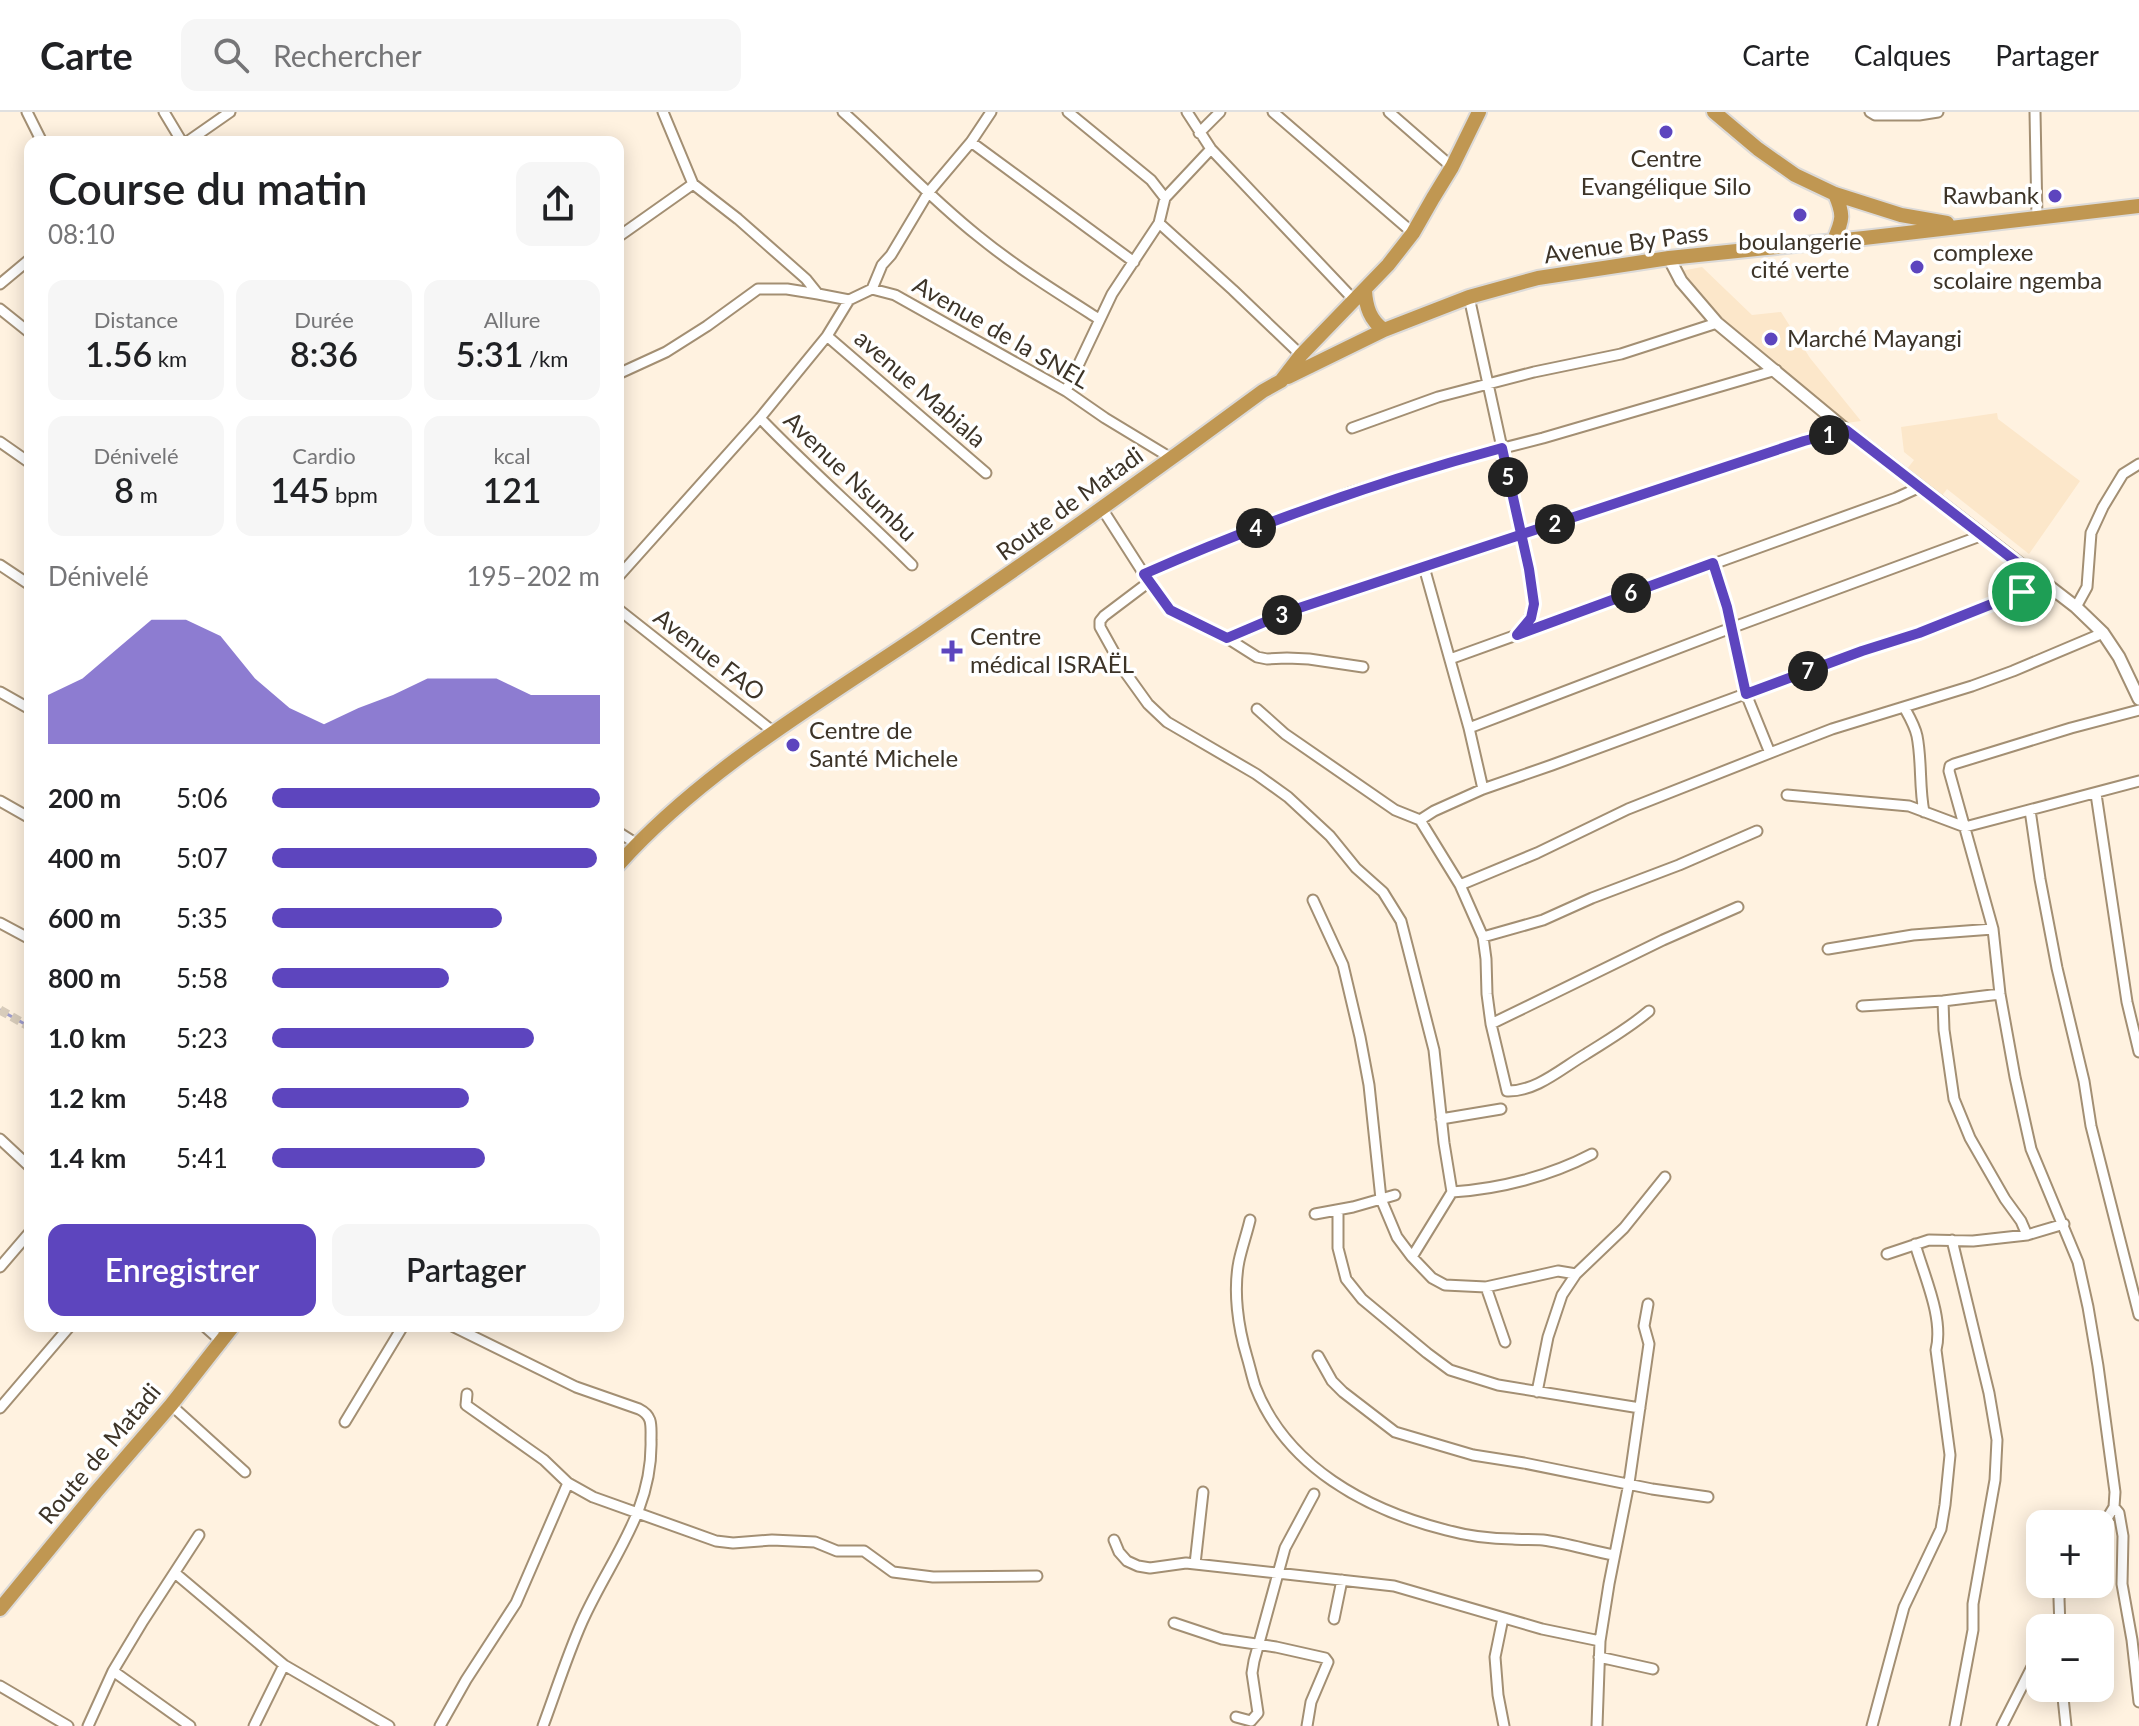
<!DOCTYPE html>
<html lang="fr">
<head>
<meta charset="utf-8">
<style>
  :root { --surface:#fff; --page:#f6f6f6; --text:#202124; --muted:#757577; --line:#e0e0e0; --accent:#5d45be }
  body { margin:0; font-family:Lato,sans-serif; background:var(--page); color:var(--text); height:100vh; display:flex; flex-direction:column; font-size:30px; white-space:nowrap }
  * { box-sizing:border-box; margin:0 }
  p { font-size:26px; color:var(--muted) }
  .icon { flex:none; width:44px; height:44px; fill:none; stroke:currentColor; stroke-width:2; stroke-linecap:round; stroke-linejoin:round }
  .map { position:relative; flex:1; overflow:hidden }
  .sheet { position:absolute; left:24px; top:24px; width:600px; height:1196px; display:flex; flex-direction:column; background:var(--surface); border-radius:16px; box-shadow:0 4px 20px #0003 }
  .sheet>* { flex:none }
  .controls { position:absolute; left:2026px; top:1398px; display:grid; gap:16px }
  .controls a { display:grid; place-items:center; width:88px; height:88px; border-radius:16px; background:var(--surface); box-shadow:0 4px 20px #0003; font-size:40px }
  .pin { position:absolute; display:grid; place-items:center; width:68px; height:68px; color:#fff; margin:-34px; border:4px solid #fff; border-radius:50%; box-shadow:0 2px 8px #0007 }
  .km { position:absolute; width:40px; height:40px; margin:-20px; border-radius:50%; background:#222; color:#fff; font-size:22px; line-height:40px; text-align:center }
  .round { display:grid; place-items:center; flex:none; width:84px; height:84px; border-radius:16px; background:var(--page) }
  .head { display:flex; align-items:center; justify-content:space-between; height:136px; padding:0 24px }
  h1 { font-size:44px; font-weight:600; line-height:60px }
  .figures { display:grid; grid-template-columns:repeat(3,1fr); gap:12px; height:136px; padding:8px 24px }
  .figures div { display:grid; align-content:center; border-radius:16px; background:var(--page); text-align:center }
  .figures b { font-size:34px; font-weight:600 }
  .figures small { font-size:22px; font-weight:400 }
  .figures p { font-size:22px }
  .chart { height:224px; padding:16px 24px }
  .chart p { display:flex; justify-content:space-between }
  .chart svg { width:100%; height:144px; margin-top:8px; fill:var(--accent); opacity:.7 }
  .cta { display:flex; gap:16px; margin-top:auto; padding:16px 24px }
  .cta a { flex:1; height:92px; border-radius:16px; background:var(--accent); color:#fff; font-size:32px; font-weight:600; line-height:92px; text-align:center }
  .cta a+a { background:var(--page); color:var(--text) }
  ul { padding:0 24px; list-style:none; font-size:26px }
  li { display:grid; grid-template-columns:128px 96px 1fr; align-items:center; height:60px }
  li i { height:20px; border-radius:10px; background:var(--accent) }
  header { display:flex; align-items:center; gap:48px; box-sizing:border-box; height:112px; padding:0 40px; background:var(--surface); border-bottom:2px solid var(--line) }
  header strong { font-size:38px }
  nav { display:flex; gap:44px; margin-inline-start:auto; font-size:28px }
  .search { width:560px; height:72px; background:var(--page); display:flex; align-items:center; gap:20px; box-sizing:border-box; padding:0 28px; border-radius:16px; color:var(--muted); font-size:30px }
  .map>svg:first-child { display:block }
  .built { fill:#fce7ca }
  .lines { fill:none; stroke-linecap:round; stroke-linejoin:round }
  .stream { stroke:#a09ecd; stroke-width:3 }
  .minor-tunnel { stroke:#d8ccbb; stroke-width:9; stroke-dasharray:9 4.5; stroke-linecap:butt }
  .minor-casing { stroke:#a38f73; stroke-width:13 }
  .tertiary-casing { stroke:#a38f73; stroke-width:15 }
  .trunk-casing { stroke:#dcdad8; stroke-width:18 }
  .minor { stroke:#fff; stroke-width:9 }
  .tertiary { stroke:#fff; stroke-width:11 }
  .trunk { stroke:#c09752; stroke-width:14 }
  .route-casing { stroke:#fff; stroke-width:16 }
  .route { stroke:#5d45be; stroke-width:10 }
  .poi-dot { fill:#5d45be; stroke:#fff; stroke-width:3 }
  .labels { text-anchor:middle; stroke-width:7; stroke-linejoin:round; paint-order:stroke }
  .poi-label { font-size:24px; fill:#3d3428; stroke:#fff; text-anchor:start }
  .street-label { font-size:24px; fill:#3d3428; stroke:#fff }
</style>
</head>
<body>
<header>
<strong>Carte</strong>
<div class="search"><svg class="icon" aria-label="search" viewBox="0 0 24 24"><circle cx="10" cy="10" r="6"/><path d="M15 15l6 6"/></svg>Rechercher</div>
<nav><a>Carte</a><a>Calques</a><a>Partager</a></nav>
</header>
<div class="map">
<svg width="2139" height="1614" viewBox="0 0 2139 1614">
  <rect width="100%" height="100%" fill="#fff2e0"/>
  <path class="built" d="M1702,155L1752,203L1781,200L1810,246L1861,309L1846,311L1720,208L1681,159Z
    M1997,301L1998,307L2080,369L2029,442L1947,377L1941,385L1907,357L1914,348L1904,340L1901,315Z"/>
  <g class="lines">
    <path class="stream" d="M0,898L30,915"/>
    <path class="minor-tunnel" d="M0,898L30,915"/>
    <defs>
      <path id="minor" d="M27,0L42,30
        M164,0L182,30
        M663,0L693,72
        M843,0C889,41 930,86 978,124C1016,155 1058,181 1099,207
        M1068,0L1151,68L1165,86
        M1187,0L1211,37L1355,189
        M1273,0L1413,121
        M1389,0L1452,55
        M1870,0L1875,3H1919L1938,0
        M2035,0L2037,106
        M1199,21L1220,0
        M187,30L230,0
        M971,30L1134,150
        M1159,111L1233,178L1301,243
        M618,125L693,72L738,107L806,167L818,182L849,188L872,177L895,183L1066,279L1105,306L1171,346
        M0,172L30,147
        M872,177L882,153L891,143L928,81L971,30L991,0
        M1469,185L1532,473C1534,492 1534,506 1519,520
        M0,197L30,221
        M827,224L986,361
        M618,262L666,240L707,214L758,177H787L818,182
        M1066,279L1112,182L1159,111L1165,86L1211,37
        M760,306C809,357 862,403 912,453
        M1352,316L1438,285L1534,260L1621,242L1717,211
        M0,330L30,351
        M1101,395L1149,470L1170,498L1227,526L1257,545L1267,547L1287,546L1309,547L1363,555
        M1713,451L1727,495L1746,582L1770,641
        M0,453L30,473
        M1424,455L1469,616L1483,677
        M1144,462L1266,412L1349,381L1464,346L1543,326L1776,258
        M618,465L760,306L827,224L849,188
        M1149,470L1104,504L1100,509V515L1125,560L1148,592L1167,610L1256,662L1288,685L1330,724L1356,756L1383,780L1401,809L1434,938L1444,1031L1452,1080C1500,1077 1550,1064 1592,1042
        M2076,495L2087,475L2091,421L2103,395L2123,362L2139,352
        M618,497L775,621
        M1227,526L1293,498L1804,329L1846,318
        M1450,547L1896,386L1920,375
        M0,580L30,597
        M1904,595C1909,604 1915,614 1917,624C1922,649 1919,675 1924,700
        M1257,597L1285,622L1395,698L1420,708L1460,773L1483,825L1486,847L1487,882L1491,912L1507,979C1536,980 1562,956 1586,942C1608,928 1629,916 1649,899
        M2139,598L2071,616L1954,652L1950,654L1949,659L1993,817L2000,882L2015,965L2031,1037L2078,1150L2088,1195L2098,1254L2115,1380L2114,1395L2119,1401L2123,1424L2122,1472L2132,1528L2139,1590
        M1469,616L1731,516L1983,423
        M2096,682L2127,890L2139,940
        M1787,683L1909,694L1965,715L2139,669
        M0,689L30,706
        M2030,698L2040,767L2057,856L2084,969L2091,1014L2139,1203
        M1420,708L1434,699L1483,677L1552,653L1862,539L1919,521L1979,498L2042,470
        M618,720L637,732
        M1460,773L1537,741L1628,697L1770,641L1832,617L1972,574L2013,559L2103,521
        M1313,788L1343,853L1360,925L1369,973L1381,1087L1397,1125L1412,1145L1432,1166L1445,1173L1486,1175L1558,1159L1576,1162
        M0,811L30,827
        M1483,825L1543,808L1592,786L1679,753L1757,719
        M1828,837L1913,823L1993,817
        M1943,889L1944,918L1954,987L1970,1026L2005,1087L2021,1109L2027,1123
        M1862,894L1943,889L2000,882
        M1491,912L1663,828L1738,795
        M1441,1007L1501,997
        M0,1027L30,1055
        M1338,1098V1136L1346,1167L1362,1187L1427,1241L1450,1258L1498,1273L1640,1296
        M1315,1102L1353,1095L1395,1083
        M1250,1108C1247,1121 1242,1135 1239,1149C1233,1179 1238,1215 1247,1245C1250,1255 1252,1265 1255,1274C1286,1355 1367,1398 1446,1418C1468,1424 1491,1427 1513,1427C1523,1428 1533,1427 1543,1428C1567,1431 1591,1439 1614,1443
        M1952,1128L1989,1281L1997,1328L1995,1368L1973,1492V1518L1955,1614
        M1887,1142L1929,1128L1973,1129L2027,1123L2064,1112
        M1412,1145L1452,1080
        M0,1155L30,1120
        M1486,1175L1505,1230
        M204,1214L222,1230
        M452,1214L576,1275L639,1297C653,1304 651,1313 651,1328C653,1400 610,1447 582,1510C567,1544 556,1579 543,1614
        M1318,1244L1332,1269L1343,1280L1395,1320L1473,1343L1524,1351L1652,1377L1708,1385
        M1537,1280L1548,1225L1562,1183L1576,1162L1624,1116L1665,1065
        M467,1282L466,1293L544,1348L568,1371L593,1385L716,1429L733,1431L772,1428L815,1430L837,1439H864L893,1460L933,1465L1037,1464
        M171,1293L245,1360
        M0,1296L70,1214
        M345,1310L403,1214
        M2100,1418L2114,1395
        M1114,1428L1119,1440L1127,1449L1138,1454L1150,1456L1186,1451L1394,1474L1542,1517L1600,1529
        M1195,1452L1203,1380
        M175,1461L284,1553L389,1614
        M1503,1506L1495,1545L1498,1583L1504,1614
        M1334,1507L1342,1468
        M1174,1511L1222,1527L1276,1535L1325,1546L1328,1550L1311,1590L1307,1614
        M2060,1516L2059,1487L2061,1472
        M1599,1545L1653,1557
        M113,1559L190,1614
        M0,1574L68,1614
        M2062,1576L2066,1614
        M1236,1605L1251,1609L1258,1601L1252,1561L1254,1549L1285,1436L1314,1382
        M88,1614L113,1559L143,1509L199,1423
        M254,1614L284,1553
        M440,1614L466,1568L516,1491L568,1371
        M1597,1614L1600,1529L1609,1472L1629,1371L1649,1232L1644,1214L1648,1192
        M1872,1614L1904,1495L1941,1417L1945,1393L1950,1343L1936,1238C1944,1206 1924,1164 1915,1132
        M2002,1614L2040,1539"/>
      <path id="tertiary" d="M1669,146L1681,169L1717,211L1846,318L2076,495L2103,521L2119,545L2139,587"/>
      <path id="trunk" d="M1714,0L1758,37L1795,63L1835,82L1901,103L1947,111
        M1834,128C1843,107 1844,103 1835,82
        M1365,179C1366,195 1370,208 1384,218
        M1288,265L1384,218L1469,185L1538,166L1669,146L1864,126L2139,94
        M618,753C701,660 818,591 921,522C1037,443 1151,362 1263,279L1281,269L1301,243L1388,153L1413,121L1433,86L1452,55L1479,0
        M0,1497L96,1380L171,1293L233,1214"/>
    </defs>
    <use href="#minor" class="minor-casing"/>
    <use href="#tertiary" class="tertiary-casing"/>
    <use href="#trunk" class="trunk-casing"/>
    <use href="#minor" class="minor"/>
    <use href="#tertiary" class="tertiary"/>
    <use href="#trunk" class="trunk"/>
  </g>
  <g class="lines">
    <defs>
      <path id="route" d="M2022,480L2042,470L1846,318L1804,329L1293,498L1227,526L1170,498L1144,462C1260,411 1379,369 1502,336L1529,457L1534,492L1531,506L1517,523L1713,451L1727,495L1746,582L1862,539L1919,521L2022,480"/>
    </defs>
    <use href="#route" class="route-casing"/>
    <use href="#route" class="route"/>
  </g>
  <g class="poi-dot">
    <circle cx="1666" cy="20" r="8"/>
    <circle cx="2055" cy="84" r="8"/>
    <circle cx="1800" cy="103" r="8"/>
    <circle cx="1917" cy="155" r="8"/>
    <circle cx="1771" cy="227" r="8"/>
    <path d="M948 527h8v8h8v8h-8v8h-8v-8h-8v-8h8z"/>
    <circle cx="793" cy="633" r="8"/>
  </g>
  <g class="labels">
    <g class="poi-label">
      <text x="1666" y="55" text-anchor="middle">Centre<tspan x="1666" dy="28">Evangélique Silo</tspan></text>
      <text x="2039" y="92" text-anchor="end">Rawbank</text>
      <text x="1800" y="138" text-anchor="middle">boulangerie<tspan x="1800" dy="28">cité verte</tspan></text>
      <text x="1933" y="149">complexe<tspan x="1933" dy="28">scolaire ngemba</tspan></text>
      <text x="1787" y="235">Marché Mayangi</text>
      <text x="970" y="533">Centre<tspan x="970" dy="28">médical ISRAËL</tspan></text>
      <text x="809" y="627">Centre de<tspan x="809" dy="28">Santé Michele</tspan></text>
    </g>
    <g class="street-label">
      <text transform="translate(1626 132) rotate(-8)" y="8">Avenue By Pass</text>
      <text transform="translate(1001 221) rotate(30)" y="8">Avenue de la SNEL</text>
      <text transform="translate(920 277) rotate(41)" y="8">avenue Mabiala</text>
      <text transform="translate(850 365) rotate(44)" y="8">Avenue Nsumbu</text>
      <text transform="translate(1070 392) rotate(-36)" y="8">Route de Matadi</text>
      <text transform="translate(709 543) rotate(38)" y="8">Avenue FAO</text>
      <text transform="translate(100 1342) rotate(-50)" y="8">Route de Matadi</text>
    </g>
  </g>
</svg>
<div class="controls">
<a>+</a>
<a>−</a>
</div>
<div class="pin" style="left:2022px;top:480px;background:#1e9e55"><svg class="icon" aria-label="arrive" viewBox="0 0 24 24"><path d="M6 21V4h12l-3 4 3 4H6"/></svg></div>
<b class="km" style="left:1829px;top:323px">1</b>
<b class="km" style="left:1555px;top:412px">2</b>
<b class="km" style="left:1282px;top:503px">3</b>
<b class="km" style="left:1256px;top:416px">4</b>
<b class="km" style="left:1508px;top:365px">5</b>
<b class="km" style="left:1631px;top:481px">6</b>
<b class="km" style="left:1808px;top:559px">7</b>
<section class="sheet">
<div class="head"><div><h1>Course du matin</h1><p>08:10</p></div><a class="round"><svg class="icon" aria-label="share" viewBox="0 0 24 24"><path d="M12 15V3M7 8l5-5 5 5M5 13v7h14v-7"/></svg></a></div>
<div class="figures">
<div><p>Distance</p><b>1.56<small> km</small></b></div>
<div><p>Durée</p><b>8:36</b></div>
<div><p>Allure</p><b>5:31<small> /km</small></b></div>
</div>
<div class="figures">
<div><p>Dénivelé</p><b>8<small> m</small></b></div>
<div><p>Cardio</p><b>145<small> bpm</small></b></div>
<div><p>kcal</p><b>121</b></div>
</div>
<div class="chart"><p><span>Dénivelé</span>195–202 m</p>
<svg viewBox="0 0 160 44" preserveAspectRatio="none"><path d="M0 44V29L10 24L20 15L30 6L40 6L50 11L60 24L70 33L80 38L90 33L100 29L110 24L120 24L130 24L140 29L150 29L160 29V44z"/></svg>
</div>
<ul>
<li><b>200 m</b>5:06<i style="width:100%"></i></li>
<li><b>400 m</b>5:07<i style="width:99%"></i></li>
<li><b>600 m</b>5:35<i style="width:70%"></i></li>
<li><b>800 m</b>5:58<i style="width:54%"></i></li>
<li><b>1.0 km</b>5:23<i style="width:80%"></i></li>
<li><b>1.2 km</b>5:48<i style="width:60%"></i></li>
<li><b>1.4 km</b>5:41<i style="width:65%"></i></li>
</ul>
<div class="cta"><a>Enregistrer</a><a>Partager</a></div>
</section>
</div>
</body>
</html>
